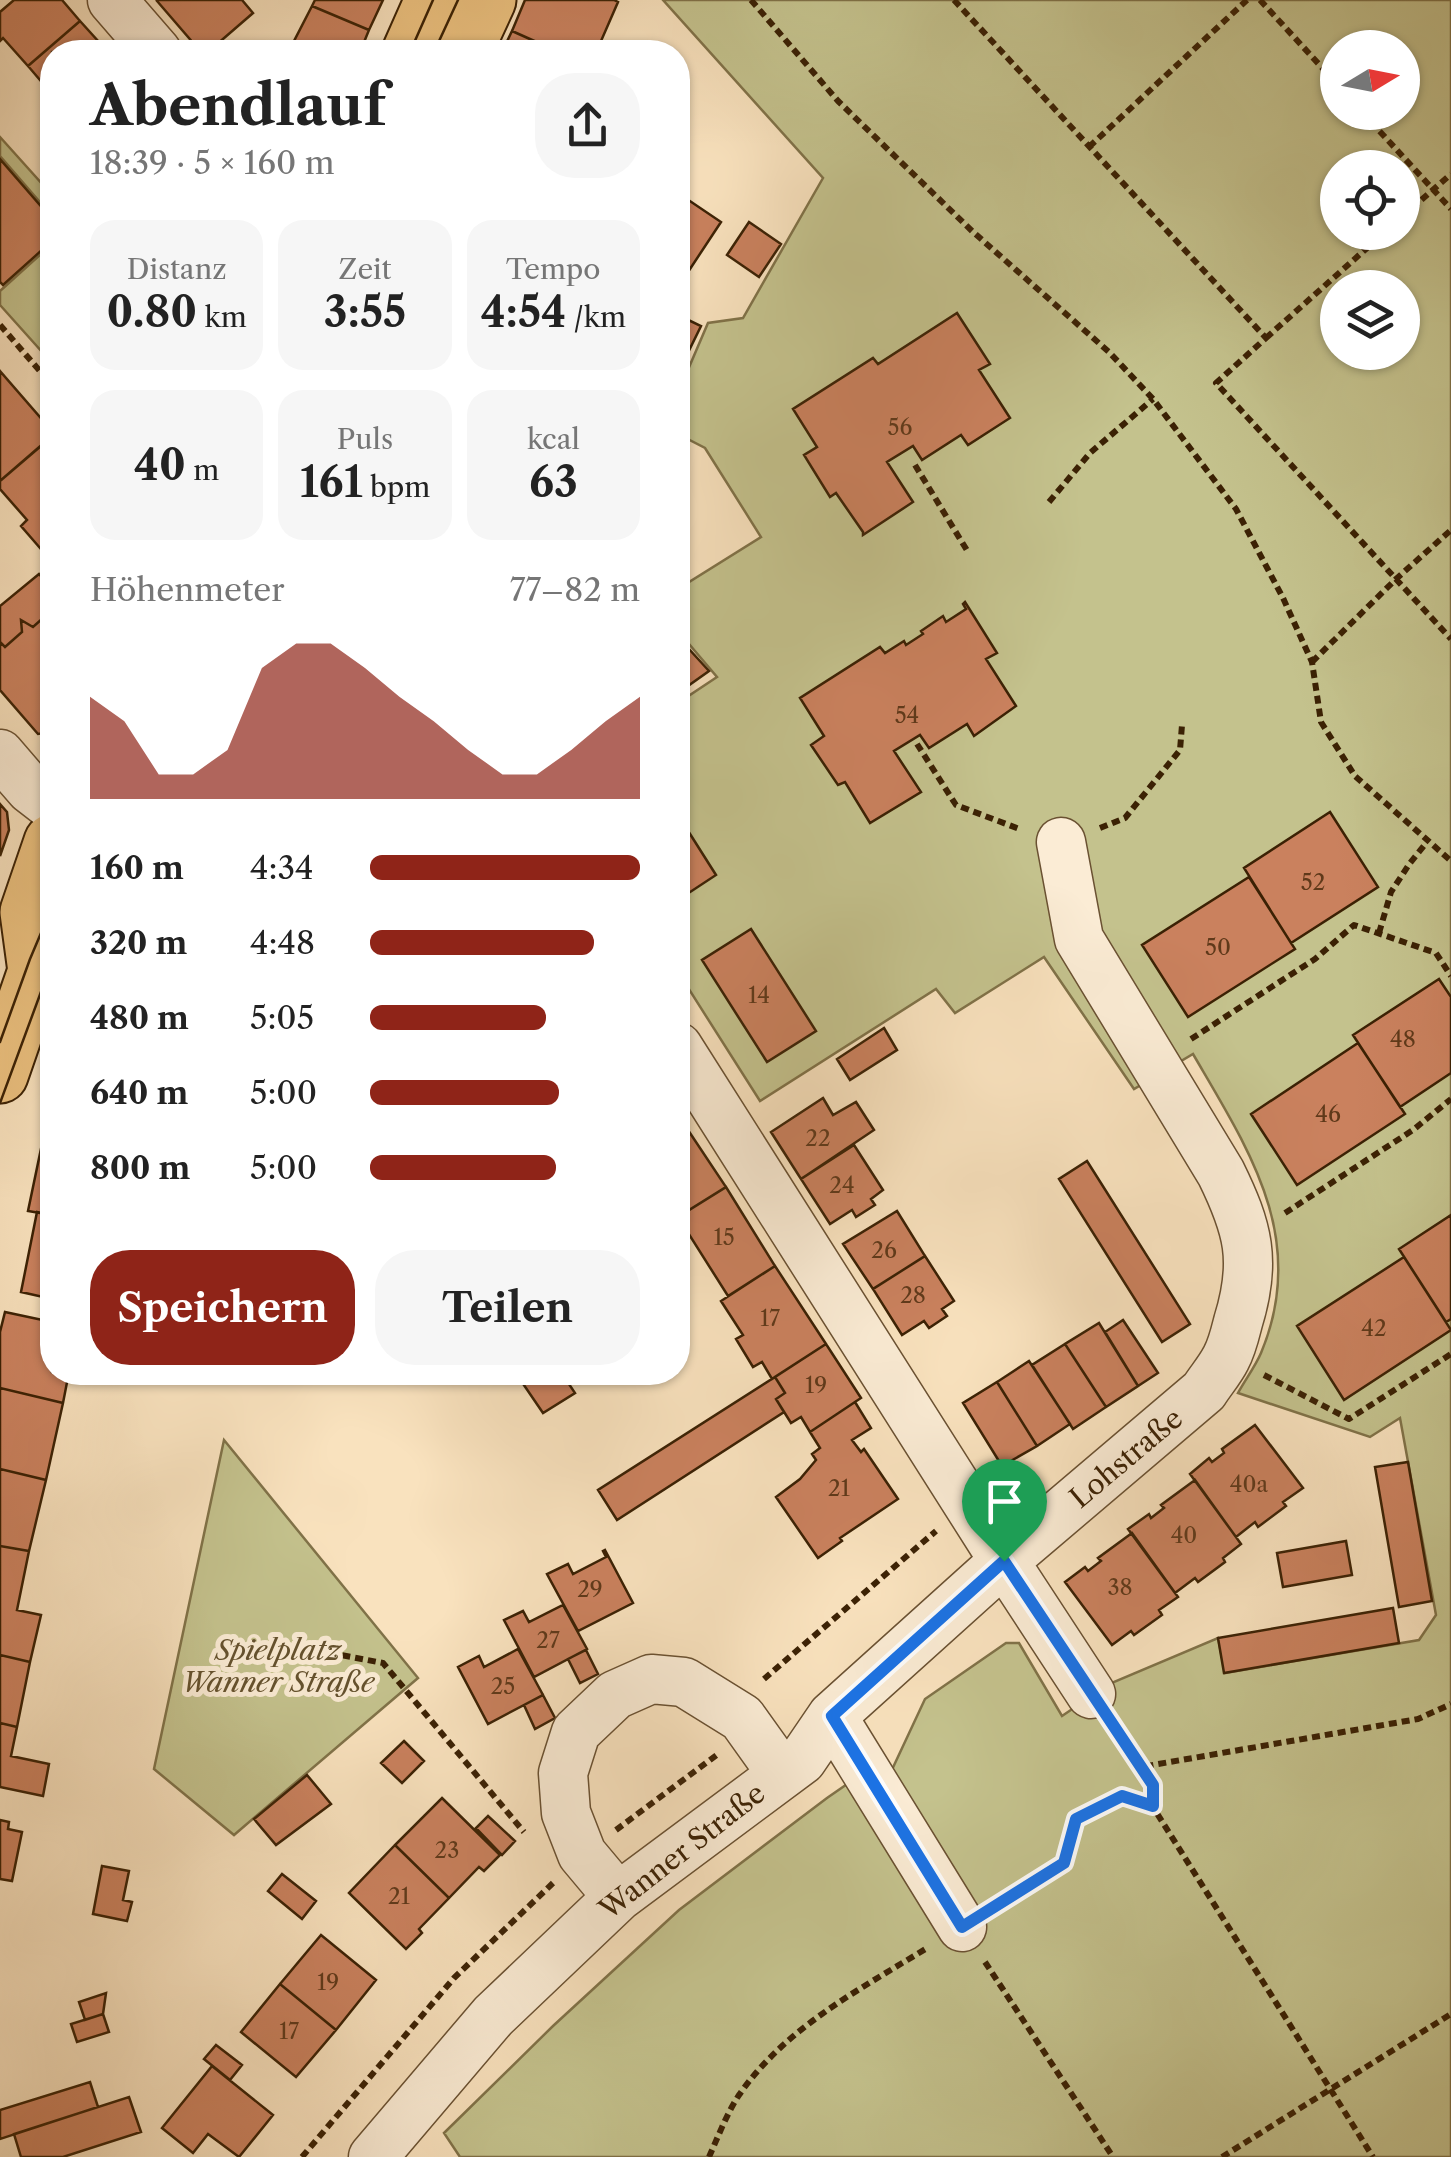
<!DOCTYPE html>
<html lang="de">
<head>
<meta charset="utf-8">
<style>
  :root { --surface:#fff; --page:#f6f6f6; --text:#222; --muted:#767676; --accent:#8f2418 }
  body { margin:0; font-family:"Libre Caslon Text",serif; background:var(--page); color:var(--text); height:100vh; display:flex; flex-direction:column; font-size:38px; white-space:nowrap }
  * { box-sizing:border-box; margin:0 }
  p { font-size:32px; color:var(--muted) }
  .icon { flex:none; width:55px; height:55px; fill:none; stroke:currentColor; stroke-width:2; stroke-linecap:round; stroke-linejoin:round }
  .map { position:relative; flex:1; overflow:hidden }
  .panel { position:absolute; left:40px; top:40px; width:650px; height:1345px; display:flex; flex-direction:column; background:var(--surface); border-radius:40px; box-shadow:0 2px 8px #0004 }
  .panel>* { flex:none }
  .needle { width:65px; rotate:80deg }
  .fabs { position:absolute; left:1320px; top:30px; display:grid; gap:20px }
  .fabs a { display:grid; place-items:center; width:100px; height:100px; border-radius:50%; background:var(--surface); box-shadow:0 2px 8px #0004; font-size:50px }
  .pin { position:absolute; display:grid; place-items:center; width:85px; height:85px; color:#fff; margin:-102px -42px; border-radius:50% 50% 50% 0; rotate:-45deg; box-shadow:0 0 10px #0007 }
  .pin .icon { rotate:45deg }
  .round { display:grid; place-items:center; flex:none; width:105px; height:105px; border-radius:40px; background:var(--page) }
  .summary { display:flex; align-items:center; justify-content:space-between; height:170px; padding:0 50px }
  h1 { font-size:55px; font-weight:800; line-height:75px }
  .metrics { display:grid; grid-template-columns:repeat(3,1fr); gap:15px; height:170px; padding:10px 50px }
  .metrics div { display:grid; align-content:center; border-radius:25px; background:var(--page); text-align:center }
  .metrics b { font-size:42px; font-weight:800 }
  .metrics small { font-size:28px; font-weight:400 }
  .metrics p { font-size:28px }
  .chart { height:280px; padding:20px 50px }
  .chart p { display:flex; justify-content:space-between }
  .chart svg { width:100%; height:180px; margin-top:10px; fill:var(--accent); opacity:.7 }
  .button { display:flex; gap:20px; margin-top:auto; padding:20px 50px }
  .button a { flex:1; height:115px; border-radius:40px; background:var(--accent); color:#fff; font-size:40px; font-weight:800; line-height:115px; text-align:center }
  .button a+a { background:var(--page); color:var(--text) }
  ul { padding:0 50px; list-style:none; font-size:32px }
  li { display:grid; grid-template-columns:160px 120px 1fr; align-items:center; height:75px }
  li i { height:25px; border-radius:12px; background:var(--accent) }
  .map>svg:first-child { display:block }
  .green { fill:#c4c28d; stroke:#807248; stroke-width:2.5; fill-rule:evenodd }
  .building { fill:#ca815e; stroke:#3b2104; stroke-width:2.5 }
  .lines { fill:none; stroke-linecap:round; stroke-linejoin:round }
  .minor-casing { stroke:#6a5132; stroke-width:51 }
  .major-casing { stroke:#3b2104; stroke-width:59 }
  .path { stroke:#3b2104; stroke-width:6; stroke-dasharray:8 5; stroke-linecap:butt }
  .minor { stroke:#fbecd5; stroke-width:48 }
  .major { stroke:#ecc17f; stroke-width:55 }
  .tram { stroke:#3b2104; stroke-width:2.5 }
  .route-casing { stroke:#fff; stroke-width:20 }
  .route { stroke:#1a73e8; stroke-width:12 }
  .labels { text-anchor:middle; stroke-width:10; stroke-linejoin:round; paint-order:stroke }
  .number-label { font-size:22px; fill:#5f391a }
  .street-label { font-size:28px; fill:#3b2104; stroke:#fbecd5 }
  .park-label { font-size:28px; font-style:italic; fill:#64512d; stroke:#fbecd5 }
</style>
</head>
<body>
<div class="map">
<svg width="1451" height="2157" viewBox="0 0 1451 2157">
  <rect width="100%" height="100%" fill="#f9e2be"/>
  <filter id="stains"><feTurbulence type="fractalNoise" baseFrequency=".002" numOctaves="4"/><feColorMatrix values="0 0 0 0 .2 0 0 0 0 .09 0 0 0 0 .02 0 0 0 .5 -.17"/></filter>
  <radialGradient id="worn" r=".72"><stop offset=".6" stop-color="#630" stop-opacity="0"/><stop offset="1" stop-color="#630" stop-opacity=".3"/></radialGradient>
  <path class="green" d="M663,0H1451V2157H460L444,2133L553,2026L679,1910L827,1798L879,1762L889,1776L925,1699L1006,1643H1019L1062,1716L1109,1684L1218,1638L1225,1673L1419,1640L1436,1615L1400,1418L1370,1437L1238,1393C1245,1380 1255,1367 1261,1353C1309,1239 1249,1150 1193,1054L1134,1089L1044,957L955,1013L936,989L760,1101L678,972V703L717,677L678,631V589L761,537L705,448L678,434V393L708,323L743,318L823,178ZM1338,48H1402V112H1338ZM1338,168H1402V232H1338ZM1338,288H1402V352H1338Z
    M0,137L52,195V216L0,156Z
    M52,244V363L0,305V291Z
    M224,1440L418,1678L234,1835L154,1769Z"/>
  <path class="building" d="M14,0H62L80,21L28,66L3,38L0,41V12Z
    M159,0H242L253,13L208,52H201L157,1Z
    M315,0H383L369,30L312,6Z
    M525,0H614L618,2L598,48L588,44L585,52H559L512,31Z
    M312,6L369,30L360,52H291L292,45Z
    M80,21L108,52H52V94L28,66Z
    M512,31L559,52H502Z
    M0,159L52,219V241L3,285L0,282Z
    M678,193L721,222L688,272L678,266Z
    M749,222L781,244L759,277L727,255Z
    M957,313L990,364L979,370L1010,418L968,445L961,435L922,460L913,446L887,462L913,502L863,535V532L836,493L830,497L804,455L817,447L793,409L873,358L878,364Z
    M678,315L701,326L679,371L678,370Z
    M0,371L52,431V436L0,481Z
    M48,440L52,445V536L40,548L21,526L27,520L0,489V481Z
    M39,574L52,589V610L33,627L21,620L22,632L5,647L0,642V606Z
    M965,602L997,653L986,659L1016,706L974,736L967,724L929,748L920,735L894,751L921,792L870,823L845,782L838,785L811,745L824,736L800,698L880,647L885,653L904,641L906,645L923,634L921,631L943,616L946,622L966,609L963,604Z
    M52,610V732L38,734L0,690V642L5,647L22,632L21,620L33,627Z
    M678,637L709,671L678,693Z
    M0,804L7,812L9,830L0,856Z
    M1330,812L1378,887L1291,943L1244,868Z
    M678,815L716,875L678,900Z
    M1249,877L1295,949L1188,1017L1142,945Z
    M751,929L816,1031L767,1062L702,960Z
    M1439,979L1451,997V1073L1400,1107L1353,1035Z
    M884,1028L897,1050L850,1080L837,1059Z
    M1358,1043L1405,1114L1297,1185L1251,1114Z
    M823,1098L833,1115L856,1102L874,1130L801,1179L771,1132Z
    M678,1115L726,1187L678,1217Z
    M47,1120L52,1121V1215L28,1211Z
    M854,1145L883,1190L871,1199L875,1205L856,1217L852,1210L830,1224L801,1179Z
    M1087,1161L1190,1324L1162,1342L1059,1179Z
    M726,1187L775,1266L728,1296L678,1217Z
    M897,1211L925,1256L873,1289L843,1244Z
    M37,1212L52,1215V1299L21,1292Z
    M1451,1215V1319L1446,1322L1399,1249Z
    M925,1256L954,1301L942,1309L947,1316L929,1328L924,1321L902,1335L873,1289Z
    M1404,1257L1451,1330L1344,1400L1297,1326Z
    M775,1266L826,1344L772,1379L762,1362L753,1367L736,1339L743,1335L721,1301Z
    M5,1312L52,1322V1372H69L63,1403L0,1388V1332Z
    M1123,1320L1158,1373L1138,1386L1105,1332Z
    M1099,1323L1138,1386L1106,1407L1065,1344Z
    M826,1344L861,1398L810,1432L801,1417L791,1423L776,1399L785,1393L775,1377Z
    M1065,1344L1106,1407L1073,1429L1032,1365Z
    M1029,1361L1070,1424L1037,1446L997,1382Z
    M515,1372H561L575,1393L543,1413Z
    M775,1377L785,1393L776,1399L784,1412L617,1520L598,1490Z
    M997,1382L1037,1446L1002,1466L963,1403Z
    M0,1388L63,1403L46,1480L0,1469Z
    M855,1402L871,1428L852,1440L861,1452L864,1449L898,1499L840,1538L842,1541L818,1558L776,1497L800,1479L816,1460L812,1454L820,1448L810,1432Z
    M1255,1425L1303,1488L1283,1502L1286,1506L1258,1527L1255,1522L1236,1537L1190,1474L1209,1458L1212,1462L1224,1453L1222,1449Z
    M1408,1462L1432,1601L1399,1607L1375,1467Z
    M0,1469L46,1480L29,1551L0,1546Z
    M1195,1480L1241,1544L1223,1558L1225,1562L1198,1582L1195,1578L1175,1593L1128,1529L1149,1514L1151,1518L1164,1508L1161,1505Z
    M1132,1533L1178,1597L1159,1610L1162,1615L1134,1635L1131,1631L1112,1645L1065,1582L1085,1567L1088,1571L1101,1561L1098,1558Z
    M1346,1541L1352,1575L1283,1587L1277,1553Z
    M0,1546L29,1551L17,1610L41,1615L30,1662L0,1655Z
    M605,1550L633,1603L578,1631L547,1574L568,1564L573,1574L606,1557L603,1551Z
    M563,1605L587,1649L534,1677L504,1620L523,1611L529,1622Z
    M1393,1608L1399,1643L1224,1673L1218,1638Z
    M518,1649L543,1695L488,1724L458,1667L479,1656L484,1667Z
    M586,1650L598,1674L580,1683L568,1659Z
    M0,1655L30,1662L17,1727L0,1723Z
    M543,1695L555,1718L535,1729L524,1705Z
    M0,1723L17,1727L11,1756L49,1764L43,1796L0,1787Z
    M404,1741L424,1761L402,1783L381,1763Z
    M307,1775L331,1804L276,1845L254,1819Z
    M442,1798L500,1855L484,1871L479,1867L449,1898L395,1845Z
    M488,1816L515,1841L502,1855L476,1828Z
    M0,1820L9,1822L8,1829L22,1832L12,1881L0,1879Z
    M395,1845L449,1898L419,1929L422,1933L406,1949L349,1893Z
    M102,1866L129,1871L123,1900L132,1902L127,1921L93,1914Z
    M282,1874L316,1901L302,1919L268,1891Z
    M321,1935L376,1980L336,2030L280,1984Z
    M280,1984L336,2030L296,2077L241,2032Z
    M106,1993L103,2014L85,2020L79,2002Z
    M103,2014L109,2032L77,2042L71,2024Z
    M216,2045L242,2065L230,2080L204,2059Z
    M212,2066L273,2115L239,2157L208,2134L193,2153L162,2128Z
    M90,2082L98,2107L0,2139V2110Z
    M129,2097L141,2132L63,2157H21L14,2134Z"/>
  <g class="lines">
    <defs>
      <path id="minor" d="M112,0L157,52
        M0,754L30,789L52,806
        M678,1047L1004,1561L1204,1391C1211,1380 1220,1370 1226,1358C1232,1347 1235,1334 1238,1322C1257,1261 1248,1228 1221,1173L1079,939L1061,842
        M832,1716L962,1927
        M618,1897L582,1854L566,1813L563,1773L576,1732L615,1695L651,1679L684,1682L742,1718L782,1774
        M373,2157L493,2016L618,1897L802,1760L832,1716L1004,1561L1091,1694"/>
      <path id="major" d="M410,52L433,0
        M464,52L488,0
        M36,971L28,912L52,842
        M0,1075L36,971L52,951"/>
    </defs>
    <use href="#minor" class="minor-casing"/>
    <use href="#major" class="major-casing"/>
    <path class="path" d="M751,0L838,101L972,231L1109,352L1153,399L1236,509L1283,598L1312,662L1321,722L1355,776L1451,861
      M954,0L1266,338L1216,383L1451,639
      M1260,0L1338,85
      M1362,112L1451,209
      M1089,147L1247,0
      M1402,217L1451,174
      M0,325L52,385
      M1266,338L1385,232
      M915,465L968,552
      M1049,502L1090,453L1153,399
      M1312,662L1396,579L1451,530
      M917,744L956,805L1022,830
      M1100,828L1125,818L1180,750L1182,725
      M1379,933L1391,892L1410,863L1427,842
      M1191,1039L1315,959L1354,925L1436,953L1451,976
      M1285,1213L1413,1130L1451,1099
      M1264,1375L1349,1419L1451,1354
      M304,1648L383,1663L524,1832
      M764,1679L936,1531
      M1114,1728L1141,1767L1418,1719L1451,1704
      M1141,1767L1153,1785V1807L1373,2157
      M616,1830L718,1754
      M997,1905L1064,1863L1076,1819L1121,1796L1153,1807
      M985,1962L1113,2157
      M302,2157L454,1978L553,1883
      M709,2157C718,2137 727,2113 739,2095C786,2027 859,1990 927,1948
      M1222,2157L1451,2014"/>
    <use href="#minor" class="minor"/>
    <use href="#major" class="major"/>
    <path class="tram" d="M410,52L433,0
      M434,52L458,0
      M0,1042L30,959L52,907
      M0,1103L52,962"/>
  </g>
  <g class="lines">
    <defs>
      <path id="route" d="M1004,1561L1153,1785V1806L1122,1796L1076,1819L1064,1863L962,1927L832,1716Z"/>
    </defs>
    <use href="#route" class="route-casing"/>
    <use href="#route" class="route"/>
  </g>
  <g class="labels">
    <g class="number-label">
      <text x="900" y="435">56</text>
      <text x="907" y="723">54</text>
      <text x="1313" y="890">52</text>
      <text x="1218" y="955">50</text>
      <text x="759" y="1003">14</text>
      <text x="1403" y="1047">48</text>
      <text x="1328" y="1122">46</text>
      <text x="818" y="1146">22</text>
      <text x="842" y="1193">24</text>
      <text x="724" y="1245">15</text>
      <text x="884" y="1258">26</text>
      <text x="913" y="1303">28</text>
      <text x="770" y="1326">17</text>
      <text x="1374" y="1336">42</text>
      <text x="816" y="1393">19</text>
      <text x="1249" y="1492">40a</text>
      <text x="839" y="1496">21</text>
      <text x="1184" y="1543">40</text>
      <text x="1120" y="1595">38</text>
      <text x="590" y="1597">29</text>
      <text x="548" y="1648">27</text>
      <text x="503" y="1694">25</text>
      <text x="447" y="1858">23</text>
      <text x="399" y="1904">21</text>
      <text x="328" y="1990">19</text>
      <text x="289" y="2039">17</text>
    </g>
    <g class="street-label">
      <text transform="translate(1126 1458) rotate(-40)" y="10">Lohstraße</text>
      <text transform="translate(682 1851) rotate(-38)" y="10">Wanner Straße</text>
    </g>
    <g class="park-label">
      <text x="278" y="1660">Spielplatz<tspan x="278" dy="32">Wanner Straße</tspan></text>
    </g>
  </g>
  <rect width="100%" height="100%" filter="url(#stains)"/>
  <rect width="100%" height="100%" fill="url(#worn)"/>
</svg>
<div class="fabs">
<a><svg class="needle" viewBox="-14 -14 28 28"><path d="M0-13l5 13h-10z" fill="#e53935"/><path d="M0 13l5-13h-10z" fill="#767676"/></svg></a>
<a><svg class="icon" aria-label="locate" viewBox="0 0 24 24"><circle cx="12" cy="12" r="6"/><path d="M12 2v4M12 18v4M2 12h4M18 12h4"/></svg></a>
<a><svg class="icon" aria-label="layers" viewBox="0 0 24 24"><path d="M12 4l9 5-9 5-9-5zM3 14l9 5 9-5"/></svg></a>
</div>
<div class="pin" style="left:1004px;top:1561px;background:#1e9e55"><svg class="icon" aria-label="arrive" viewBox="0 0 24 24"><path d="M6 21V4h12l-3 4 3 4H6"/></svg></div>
<section class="panel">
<div class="summary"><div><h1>Abendlauf</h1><p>18:39 · 5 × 160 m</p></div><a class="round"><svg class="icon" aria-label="share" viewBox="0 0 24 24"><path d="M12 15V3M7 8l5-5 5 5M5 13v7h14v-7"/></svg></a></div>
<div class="metrics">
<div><p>Distanz</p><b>0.80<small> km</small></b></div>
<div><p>Zeit</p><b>3:55</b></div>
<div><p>Tempo</p><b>4:54<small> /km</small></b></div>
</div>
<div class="metrics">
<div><b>40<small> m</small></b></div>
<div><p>Puls</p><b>161<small> bpm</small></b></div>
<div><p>kcal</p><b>63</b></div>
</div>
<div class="chart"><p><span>Höhenmeter</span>77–82 m</p>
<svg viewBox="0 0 160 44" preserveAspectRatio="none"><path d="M0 44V19L10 25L20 38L30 38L40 32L50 12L60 6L70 6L80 12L90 19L100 25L110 32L120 38L130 38L140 32L150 25L160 19V44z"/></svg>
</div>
<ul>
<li><b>160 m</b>4:34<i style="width:100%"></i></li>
<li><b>320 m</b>4:48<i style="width:83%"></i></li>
<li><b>480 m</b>5:05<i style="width:65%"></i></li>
<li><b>640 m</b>5:00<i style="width:70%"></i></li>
<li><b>800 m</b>5:00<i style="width:69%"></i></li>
</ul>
<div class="button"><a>Speichern</a><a>Teilen</a></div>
</section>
</div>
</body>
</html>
